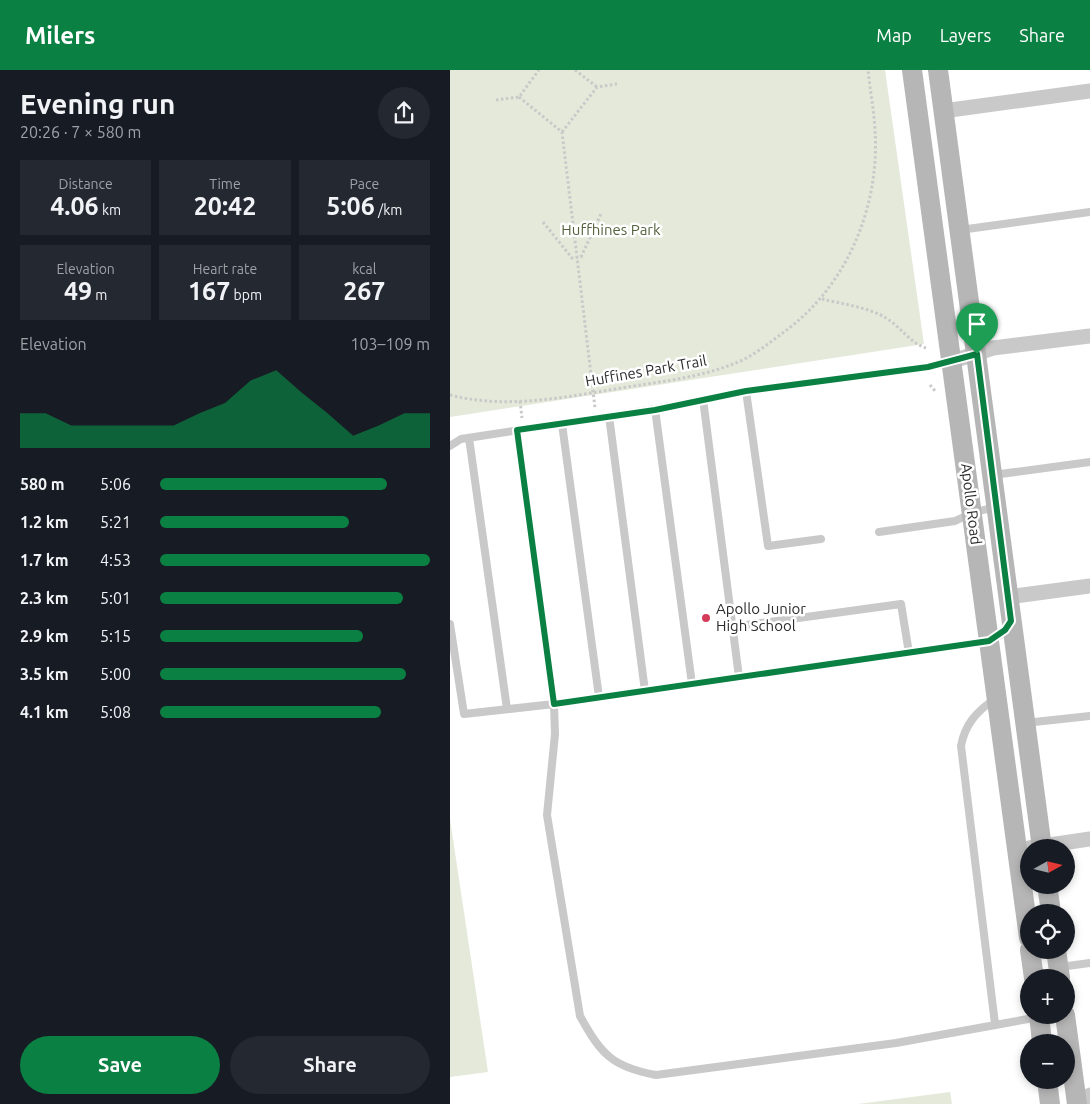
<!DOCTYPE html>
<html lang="en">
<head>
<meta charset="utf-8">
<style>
  :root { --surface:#171b24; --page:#242831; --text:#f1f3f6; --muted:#9ea1a6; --accent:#0b8043 }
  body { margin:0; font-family:Ubuntu,sans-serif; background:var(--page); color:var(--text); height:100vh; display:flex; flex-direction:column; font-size:19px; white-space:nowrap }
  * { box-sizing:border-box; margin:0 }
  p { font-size:16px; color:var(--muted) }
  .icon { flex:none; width:28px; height:28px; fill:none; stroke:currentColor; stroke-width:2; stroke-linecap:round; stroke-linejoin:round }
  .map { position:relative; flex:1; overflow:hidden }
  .details { display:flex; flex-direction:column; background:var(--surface); width:450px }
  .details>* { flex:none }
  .needle { width:32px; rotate:82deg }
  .buttons { position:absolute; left:570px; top:769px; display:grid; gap:10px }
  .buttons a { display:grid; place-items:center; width:55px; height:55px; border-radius:50%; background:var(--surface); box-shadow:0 2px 8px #0003; font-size:25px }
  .pin { position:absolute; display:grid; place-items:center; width:42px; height:42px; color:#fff; margin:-51px -21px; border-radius:50% 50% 50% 0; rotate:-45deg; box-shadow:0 0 5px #0007 }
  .pin .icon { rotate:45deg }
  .round { display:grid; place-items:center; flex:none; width:52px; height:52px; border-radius:26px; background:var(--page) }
  .summary { display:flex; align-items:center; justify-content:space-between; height:85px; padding:0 20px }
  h1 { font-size:28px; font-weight:700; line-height:38px }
  .figures { display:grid; grid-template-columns:repeat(3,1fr); gap:8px; height:85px; padding:5px 20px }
  .figures div { display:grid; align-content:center; border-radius:0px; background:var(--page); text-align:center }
  .figures b { font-size:25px; font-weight:700 }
  .figures small { font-size:14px; font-weight:400 }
  .figures p { font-size:14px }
  .chart { height:140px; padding:10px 20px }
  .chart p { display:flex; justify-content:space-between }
  .chart svg { width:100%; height:90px; margin-top:5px; fill:var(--accent); opacity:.7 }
  .action { display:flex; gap:10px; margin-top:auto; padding:10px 20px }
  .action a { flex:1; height:58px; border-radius:30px; background:var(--accent); color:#fff; font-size:20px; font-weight:700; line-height:58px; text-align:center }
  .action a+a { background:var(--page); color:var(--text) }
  ul { padding:0 20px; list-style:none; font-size:16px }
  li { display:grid; grid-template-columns:80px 60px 1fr; align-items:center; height:38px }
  li i { height:12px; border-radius:6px; background:var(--accent) }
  header { display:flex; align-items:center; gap:30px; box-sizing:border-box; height:70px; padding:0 25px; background:var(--accent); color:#fff }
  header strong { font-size:24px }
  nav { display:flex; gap:28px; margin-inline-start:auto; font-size:18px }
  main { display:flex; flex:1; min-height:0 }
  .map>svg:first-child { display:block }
  .green { fill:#e4e9da }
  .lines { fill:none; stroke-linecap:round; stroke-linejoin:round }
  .path { stroke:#c9c9c9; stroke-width:3; stroke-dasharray:2.5 2.5; stroke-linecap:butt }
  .lane { stroke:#c9c9c9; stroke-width:8 }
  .street { stroke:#c9c9c9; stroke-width:15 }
  .secondary { stroke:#b6b6b6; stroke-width:20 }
  .route-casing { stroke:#fff; stroke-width:10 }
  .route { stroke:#0b8043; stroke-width:6 }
  .poi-dot { fill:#d43d59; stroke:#fff; stroke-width:2 }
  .labels { text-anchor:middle; stroke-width:5; stroke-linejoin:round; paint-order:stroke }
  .park-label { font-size:15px; fill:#54633e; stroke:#fff }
  .street-label { font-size:15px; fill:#2c2c2c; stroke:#fff }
  .poi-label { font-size:15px; fill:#2c2c2c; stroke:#fff; text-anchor:start }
</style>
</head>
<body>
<header>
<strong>Milers</strong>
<nav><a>Map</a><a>Layers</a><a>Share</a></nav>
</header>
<main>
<section class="details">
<div class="summary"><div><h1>Evening run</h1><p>20:26 · 7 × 580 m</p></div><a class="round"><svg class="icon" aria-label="share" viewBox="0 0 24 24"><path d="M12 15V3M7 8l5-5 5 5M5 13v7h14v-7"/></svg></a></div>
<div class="figures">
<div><p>Distance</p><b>4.06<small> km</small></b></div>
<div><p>Time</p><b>20:42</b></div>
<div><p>Pace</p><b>5:06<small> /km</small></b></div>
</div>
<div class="figures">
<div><p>Elevation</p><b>49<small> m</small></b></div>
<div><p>Heart rate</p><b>167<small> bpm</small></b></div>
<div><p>kcal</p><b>267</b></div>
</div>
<div class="chart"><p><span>Elevation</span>103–109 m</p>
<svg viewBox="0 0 160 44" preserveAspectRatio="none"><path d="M0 44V27L10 27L20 33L30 33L40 33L50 33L60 33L70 27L80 22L90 11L100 6L110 17L120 27L130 38L140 33L150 27L160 27V44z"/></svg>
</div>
<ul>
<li><b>580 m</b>5:06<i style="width:84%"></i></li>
<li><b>1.2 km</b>5:21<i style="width:70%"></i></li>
<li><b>1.7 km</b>4:53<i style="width:100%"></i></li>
<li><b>2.3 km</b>5:01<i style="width:90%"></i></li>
<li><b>2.9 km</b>5:15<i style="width:75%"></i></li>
<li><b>3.5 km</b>5:00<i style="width:91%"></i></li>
<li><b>4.1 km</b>5:08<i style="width:82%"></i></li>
</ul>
<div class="action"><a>Save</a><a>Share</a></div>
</section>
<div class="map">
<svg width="640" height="1034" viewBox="0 0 640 1034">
  <rect width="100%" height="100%" fill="#fff"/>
  <path class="green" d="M0,0H435L474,274L0,347Z
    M0,749L38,1002L0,1007Z
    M500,1022L502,1034H408Z"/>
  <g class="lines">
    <path class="path" d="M125,0L147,17
      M69,27L112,62L145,338
      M46,30L69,27L89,0
      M112,62L147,17L167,14
      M93,152L122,188L131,187L151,144
      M372,229C392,234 418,237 436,248C451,257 460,273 476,278
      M480,315L486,322
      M0,325C54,339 111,328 165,319C205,312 245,309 283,294C301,288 319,273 334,262C397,216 430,137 425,60C424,40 420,20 418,0
      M70,331L72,348"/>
    <path class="lane" d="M510,160L640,142
      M296,321L318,476L371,469
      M253,329L289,607
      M205,339L242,614
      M159,346L195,621
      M112,354L149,627
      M19,368L57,639
      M0,376L11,369L205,339L296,321L478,297L501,292
      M543,405L640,392
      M429,462L505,451L522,443L545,437
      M0,554L14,644L104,634L67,360
      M559,554L550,565L539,571L104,634L105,664L97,745L130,946C151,984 162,997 206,1005L446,973L589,947
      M282,557L451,534L459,583
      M575,653L640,646
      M610,897L640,893
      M545,954L511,676C515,654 527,641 545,629"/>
    <path class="street" d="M493,41L640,21
      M503,291L543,278L640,266
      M558,527L640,516
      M579,778L640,769
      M634,1034L640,1025"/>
    <path class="secondary" d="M462,0L579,868
      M488,0L592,778
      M597,815L601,842
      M580,880L584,908
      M606,880L610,908
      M589,945L592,972
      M615,945L627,1034
      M597,1010L600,1034"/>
  </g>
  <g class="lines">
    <defs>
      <path id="route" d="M527,284L561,551L555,560L539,571L104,634L67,360L205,340L296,321L478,297Z"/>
    </defs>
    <use href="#route" class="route-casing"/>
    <use href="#route" class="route"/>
  </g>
  <circle class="poi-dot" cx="256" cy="548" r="5"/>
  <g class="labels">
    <g class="park-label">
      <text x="161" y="165">Huffhines Park</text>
    </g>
    <g class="street-label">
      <text transform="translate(196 301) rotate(-10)" y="5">Huffines Park Trail</text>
      <text transform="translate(521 434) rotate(83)" y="5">Apollo Road</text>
    </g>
    <g class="poi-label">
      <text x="266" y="544">Apollo Junior<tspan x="266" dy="17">High School</tspan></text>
    </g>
  </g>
</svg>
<div class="buttons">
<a><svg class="needle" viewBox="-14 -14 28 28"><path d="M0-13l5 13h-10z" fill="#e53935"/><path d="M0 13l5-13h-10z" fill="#9ea1a6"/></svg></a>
<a><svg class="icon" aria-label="locate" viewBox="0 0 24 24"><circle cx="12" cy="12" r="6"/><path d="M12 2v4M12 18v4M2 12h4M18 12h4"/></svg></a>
<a>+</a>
<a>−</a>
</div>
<div class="pin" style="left:527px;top:284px;background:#1e9e55"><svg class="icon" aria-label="arrive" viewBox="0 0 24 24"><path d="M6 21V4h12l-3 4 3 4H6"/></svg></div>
</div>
</main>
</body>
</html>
